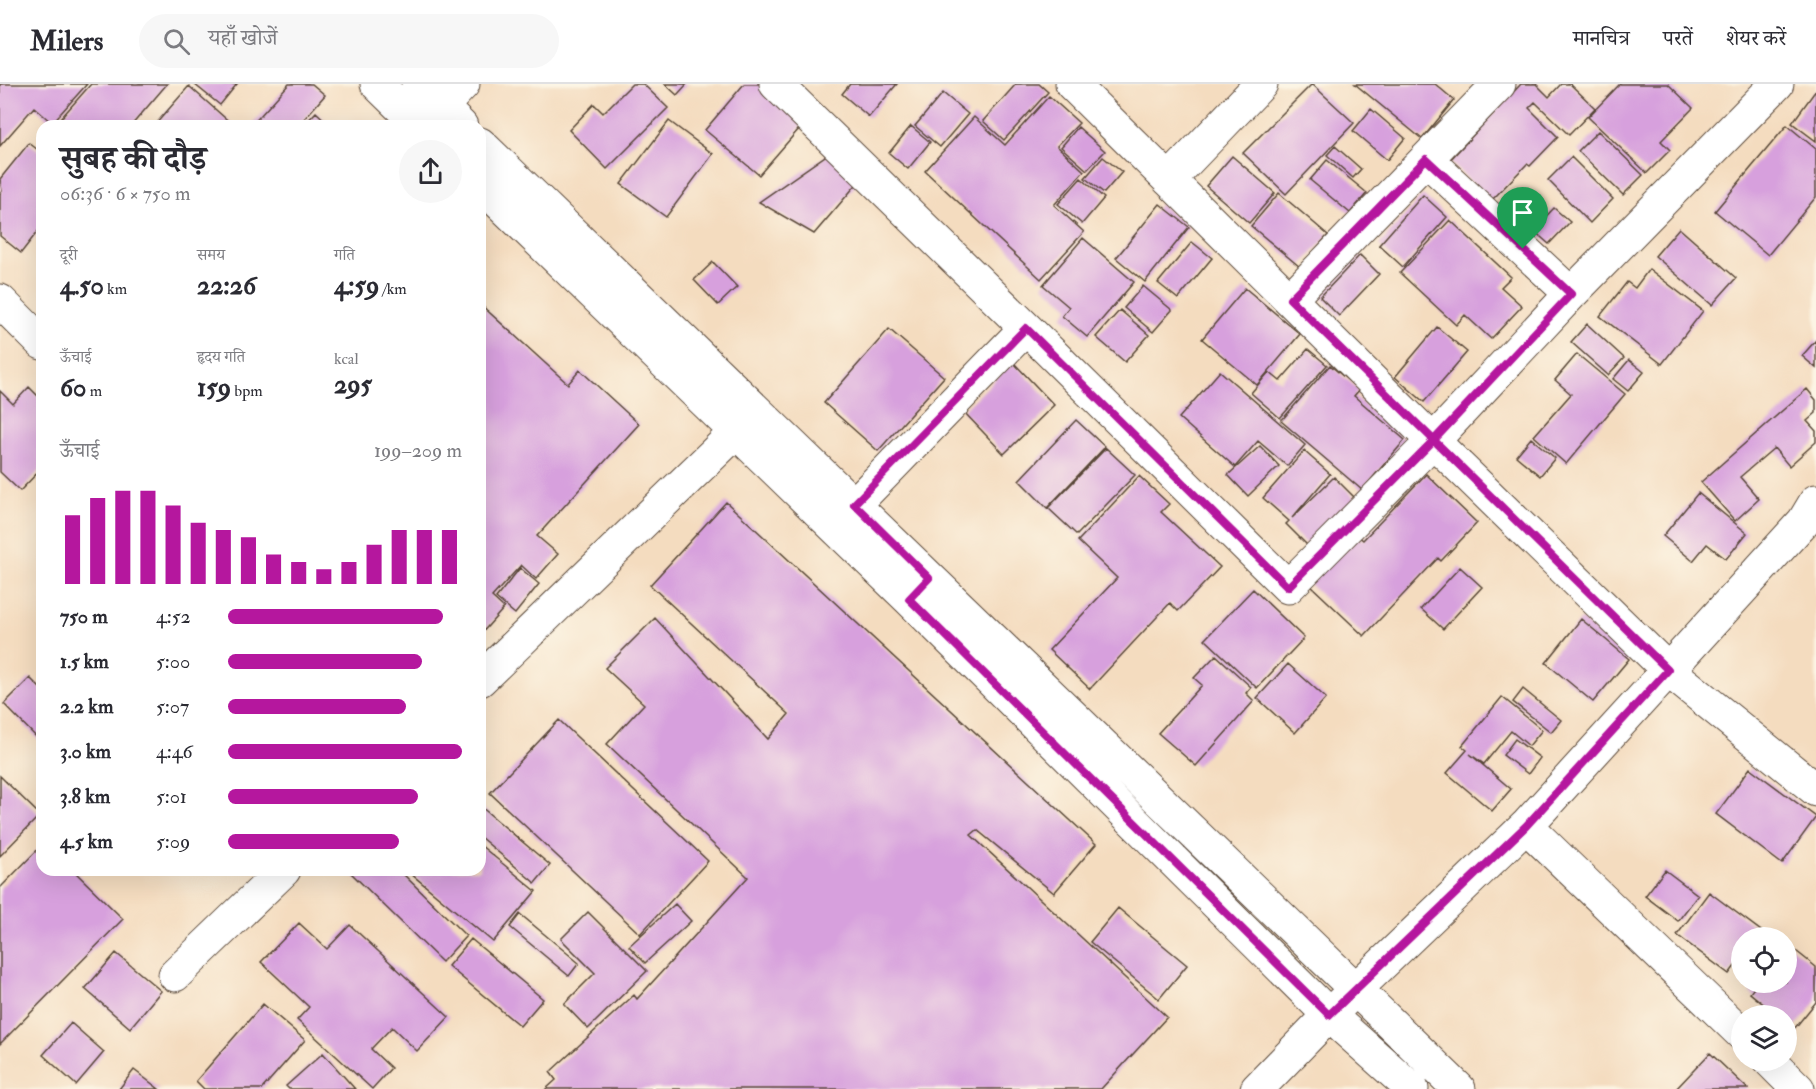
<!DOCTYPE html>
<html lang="hi">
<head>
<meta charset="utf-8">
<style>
  :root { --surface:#fff; --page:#f7f7f7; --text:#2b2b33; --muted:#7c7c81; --line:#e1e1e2; --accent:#b5179e }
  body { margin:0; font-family:"IM FELL Double Pica","Noto Serif Devanagari",serif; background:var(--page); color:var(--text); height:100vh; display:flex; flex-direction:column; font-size:22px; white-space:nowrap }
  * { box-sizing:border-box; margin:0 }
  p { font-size:20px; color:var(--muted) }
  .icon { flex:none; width:33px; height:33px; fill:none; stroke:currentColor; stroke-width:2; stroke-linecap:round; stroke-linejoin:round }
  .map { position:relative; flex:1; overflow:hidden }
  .panel { position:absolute; left:36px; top:36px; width:450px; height:756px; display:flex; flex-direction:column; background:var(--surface); border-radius:18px; box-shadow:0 6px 24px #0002 }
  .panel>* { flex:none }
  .buttons { position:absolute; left:1731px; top:843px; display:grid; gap:12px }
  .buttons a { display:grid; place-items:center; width:66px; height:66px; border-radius:50%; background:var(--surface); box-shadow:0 6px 24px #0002; font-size:30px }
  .pin { position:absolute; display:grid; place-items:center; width:51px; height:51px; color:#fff; margin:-62px -26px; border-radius:50% 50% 50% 0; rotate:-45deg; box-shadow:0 0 6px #0007 }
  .pin .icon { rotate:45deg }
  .round { display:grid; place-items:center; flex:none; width:63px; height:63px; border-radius:32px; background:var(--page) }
  .overview { display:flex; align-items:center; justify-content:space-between; height:102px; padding:0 24px }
  h1 { font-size:33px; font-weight:700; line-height:45px }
  .stats { display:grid; grid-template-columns:repeat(3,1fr); gap:9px; height:102px; padding:6px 24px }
  .stats div { display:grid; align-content:center }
  .stats b { font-size:26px; font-weight:700 }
  .stats small { font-size:16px; font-weight:400 }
  .stats p { font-size:16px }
  .chart { height:168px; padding:12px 24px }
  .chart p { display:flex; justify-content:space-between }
  .chart svg { width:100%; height:108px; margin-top:6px; stroke:var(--accent); stroke-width:6 }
  ul { padding:0 24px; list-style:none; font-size:20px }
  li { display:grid; grid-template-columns:96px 72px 1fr; align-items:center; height:45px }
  li i { height:15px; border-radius:8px; background:var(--accent) }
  header { display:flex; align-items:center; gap:36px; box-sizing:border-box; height:84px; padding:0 30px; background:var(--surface); border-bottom:2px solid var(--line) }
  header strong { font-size:28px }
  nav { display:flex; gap:33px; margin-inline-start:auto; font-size:21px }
  .search { width:420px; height:54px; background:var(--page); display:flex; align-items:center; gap:15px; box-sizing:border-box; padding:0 21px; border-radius:33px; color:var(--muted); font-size:22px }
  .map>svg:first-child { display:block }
  .building { fill:#d7a0dd }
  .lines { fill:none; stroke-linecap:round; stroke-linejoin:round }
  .minor-casing { stroke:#574536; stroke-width:35 }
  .minor { stroke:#fff; stroke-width:33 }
  .route-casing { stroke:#fff; stroke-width:12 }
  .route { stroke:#b5179e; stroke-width:8 }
</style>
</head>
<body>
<header>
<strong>Milers</strong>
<div class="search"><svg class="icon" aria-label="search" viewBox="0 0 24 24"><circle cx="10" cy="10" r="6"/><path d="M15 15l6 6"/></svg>यहाँ खोजें</div>
<nav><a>मानचित्र</a><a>परतें</a><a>शेयर करें</a></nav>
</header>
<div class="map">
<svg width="1816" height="1005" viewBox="0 0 1816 1005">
  <rect width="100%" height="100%" fill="#fcf5e5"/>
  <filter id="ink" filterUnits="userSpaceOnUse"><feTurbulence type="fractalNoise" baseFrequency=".0167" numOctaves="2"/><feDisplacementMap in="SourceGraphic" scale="12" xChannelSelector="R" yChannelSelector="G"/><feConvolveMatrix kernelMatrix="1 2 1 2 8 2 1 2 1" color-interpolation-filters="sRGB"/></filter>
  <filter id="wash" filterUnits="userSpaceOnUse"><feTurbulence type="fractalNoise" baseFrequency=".008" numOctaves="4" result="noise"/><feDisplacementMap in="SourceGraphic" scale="24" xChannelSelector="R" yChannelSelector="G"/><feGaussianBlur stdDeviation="1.35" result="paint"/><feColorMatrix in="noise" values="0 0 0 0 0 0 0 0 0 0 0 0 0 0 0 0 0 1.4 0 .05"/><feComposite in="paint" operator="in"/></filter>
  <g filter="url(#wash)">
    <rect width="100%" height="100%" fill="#f4dcbf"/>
    <g id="blocks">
      <path class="building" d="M0,0H87L52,39L34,23L0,62Z
        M91,0H167L131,42H54Z
        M194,0H237L220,21Z
        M289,0H312L325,11L298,42H251Z
        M632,0H643L668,24L607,85L569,46L594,20L603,29Z
        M665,0H687L677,11Z
        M744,0H760L805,38L759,91L705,46Z
        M850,0H897L869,33L842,10Z
        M1016,0H1039L1048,8L1004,56L983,37Z
        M1312,0L1354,39L1286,110L1243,69Z
        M1355,0H1435L1454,16L1422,55Z
        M1521,0H1536L1549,13L1561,0H1570L1595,24L1569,51L1535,18L1529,24L1558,53L1530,82L1527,80L1491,117L1449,77Z
        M1620,0H1668L1693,24L1661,57L1670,66L1647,89L1588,33Z
        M189,2L234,42H154Z
        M1816,6V57L1792,39Z
        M943,9L968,30L940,63L915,42Z
        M1049,12L1079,39L1057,62L1084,87L1054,121L1084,148L1041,195L925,87L974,33L1005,61Z
        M1371,25L1405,54L1387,76L1353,47Z
        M316,28L331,42H303Z
        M669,37L713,70L666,133L621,100Z
        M1787,41L1816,65V113L1768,171L1715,127Z
        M911,42L930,58L908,85L889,69Z
        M1078,43L1105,67L1087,86L1061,63Z
        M1598,47L1643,91L1623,111L1578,67Z
        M29,59L42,69V142L21,169L0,152V110L2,107L0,95Z
        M1335,62L1361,85L1353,94L1327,71Z
        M831,68L861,95L814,150L759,118Z
        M1232,72L1275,109L1249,139L1206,102Z
        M1103,73L1122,88L1104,109L1085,94Z
        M1571,73L1613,115L1590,139L1548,96Z
        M1327,76L1367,109L1350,129L1310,96Z
        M1081,94L1104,114L1082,140L1058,120Z
        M1279,109L1328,151L1300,183L1251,142Z
        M1423,111L1447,133L1403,183L1379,161Z
        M1160,120L1189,143L1145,198L1116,174Z
        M1554,124L1570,138L1549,160L1533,146Z
        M1450,136L1511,193L1501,203L1522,222L1491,255L1465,231L1456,241L1400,189Z
        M1679,144L1736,194L1712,221L1655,172Z
        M1083,154L1134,198L1087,253L1062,232L1069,223L1043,201Z
        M1192,158L1212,174L1178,215L1158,199Z
        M1360,171L1379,190L1339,232L1320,213Z
        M713,178L737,203L718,221L694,196Z
        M1649,185L1703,227L1662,280L1600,232L1627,198L1635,204Z
        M1143,202L1172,226L1153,248L1124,224Z
        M1245,204L1300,250L1257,301L1202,255Z
        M480,220L568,300L580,286L639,340L537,452L558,470L536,495L521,481L492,513L504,524L480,551Z
        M1120,226L1149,251L1125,278L1096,253Z
        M1587,240L1624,274L1608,291L1571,258Z
        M1437,243L1467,268L1424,318L1395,293Z
        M889,245L944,293L878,367L824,319Z
        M1816,256V284L1802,272Z
        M1308,265L1327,281L1280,334L1251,309L1269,288L1280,297Z
        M1577,270L1625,310L1566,380L1534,352L1571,310L1555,296Z
        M1629,276L1644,288L1628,307L1613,295Z
        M1013,278L1054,321L1004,370L963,327Z
        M1330,281L1359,306L1354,312L1405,356L1362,406L1281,337Z
        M1220,287L1305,361L1287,382L1258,357L1235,383L1179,334Z
        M29,303L42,316V384L20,407L0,388V307L13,320Z
        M1807,305L1816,316V329L1807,337L1816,347V358L1789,382L1774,364L1740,393L1759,415L1735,437L1701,398Z
        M1076,336L1105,363L1047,424L1019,396Z
        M1531,354L1555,374L1540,392L1516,372Z
        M1260,362L1279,382L1248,412L1228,391Z
        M1106,364L1135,391L1077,451L1048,424Z
        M1304,367L1330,390L1292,434L1334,393L1361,420L1313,467L1286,440L1289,437L1263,414Z
        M1426,390L1477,439L1441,477L1438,474L1364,552L1309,500L1357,451L1363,456Z
        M1139,392L1169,420L1161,428L1220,483L1178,527L1170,519L1090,605L1049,566L1117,494L1078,457Z
        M1698,409L1747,449L1726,475L1707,460L1693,477L1663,452Z
        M726,418L1096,760L1054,809L977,746L971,751L1167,933L1101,1005H546L556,996L550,988L634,911L637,915L748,793L607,660L644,620L605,584L655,534L768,655L789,630L650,501Z
        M1460,483L1482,503L1443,545L1421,525Z
        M520,484L539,500L515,530L496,514Z
        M1253,505L1304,554L1257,604L1205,555Z
        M1581,535L1629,575L1593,618L1546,579Z
        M1216,571L1251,603L1246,609L1254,617L1196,682L1158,649L1202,601L1194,594Z
        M1288,580L1326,614L1295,649L1257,614Z
        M30,594L42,606V659L4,620Z
        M1523,605L1561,636L1551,648L1513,618Z
        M1502,613L1542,646L1529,662L1511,647L1484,680L1470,670L1511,705L1492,727L1447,689L1467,666L1462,662Z
        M559,636L708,777L640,850L490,709Z
        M1515,655L1540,674L1528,690L1503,671Z
        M1750,684L1816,733L1782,780L1716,730Z
        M0,692L40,731L0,772Z
        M480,722L550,781L535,799L480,753Z
        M42,761V786H73L123,835L0,960V804Z
        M480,761L536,807L493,858L410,789L412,786H480Z
        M352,786H399L466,852L442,878L350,788Z
        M1665,786L1698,811L1678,837L1645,812Z
        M1709,808L1761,847L1756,854H1742V873L1729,890L1677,851Z
        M675,820L691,837L645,879L629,862Z
        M1118,824L1187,881L1159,915L1090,858Z
        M588,828L647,887L588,945L564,920L595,889L561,855Z
        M520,830L579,879L569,892L510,843Z
        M299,839L327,865L350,841L449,933L417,967L392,943L371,965L391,984L372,1005L297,936L309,923L261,878Z
        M471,855L543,915L520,942L448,882Z
        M1786,859L1816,883V918L1794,945L1786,939V932H1778L1750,909L1758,898H1786Z
        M116,869L161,907L130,944L85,905Z
        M263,920L305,956L262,1005H204L196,997Z
        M71,939L104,968L76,1001L43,971Z
        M323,969L355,1005H289L286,1002Z
        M1710,969L1748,1005H1676Z
        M134,986L159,1005H119Z"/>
    </g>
  </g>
  <g filter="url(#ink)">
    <use href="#blocks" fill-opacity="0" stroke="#574536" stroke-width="1.5"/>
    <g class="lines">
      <defs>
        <path id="minor" d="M377,0L420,42
          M418,0L461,42
          M776,0L1026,244L854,421
          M1072,0L1433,357L1571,210L1777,0
          M441,23L463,0
          M480,60L1459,1005
          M1426,75L1571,210
          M1169,96L1261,0
          M480,100L909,515L1329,931L1412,1005
          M1290,215L1499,0
          M0,217L42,259
          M1026,244L1288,503L1433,357L1668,586L1816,706
          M480,596L736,348
          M1526,742L1742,950
          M175,891L284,786
          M1769,976L1798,1005
          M1257,1005L1329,931L1526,742L1804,437L1816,417"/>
      </defs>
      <use href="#minor" class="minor-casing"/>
      <use href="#minor" class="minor"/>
    </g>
  </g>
  <g class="lines" filter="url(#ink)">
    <defs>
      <path id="route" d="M1523,165L1571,210L1433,357L1288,503L1026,244L854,420L929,494L909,515L1329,931L1526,742L1668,586L1290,215L1426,75L1523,165"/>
    </defs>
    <use href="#route" class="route-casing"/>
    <use href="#route" class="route"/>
  </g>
</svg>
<div class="buttons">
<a><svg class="icon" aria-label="locate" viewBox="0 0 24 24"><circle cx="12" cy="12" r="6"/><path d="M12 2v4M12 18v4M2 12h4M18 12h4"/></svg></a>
<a><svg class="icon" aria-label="layers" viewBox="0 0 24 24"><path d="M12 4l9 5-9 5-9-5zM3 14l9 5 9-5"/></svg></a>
</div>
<div class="pin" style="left:1523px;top:165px;background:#1e9e55"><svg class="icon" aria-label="arrive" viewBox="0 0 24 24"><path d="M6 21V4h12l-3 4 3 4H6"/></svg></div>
<section class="panel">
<div class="overview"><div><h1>सुबह की दौड़</h1><p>06:36 · 6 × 750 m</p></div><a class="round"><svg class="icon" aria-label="share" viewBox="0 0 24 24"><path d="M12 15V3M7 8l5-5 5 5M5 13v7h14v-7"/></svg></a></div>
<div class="stats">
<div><p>दूरी</p><b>4.50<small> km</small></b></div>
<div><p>समय</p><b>22:26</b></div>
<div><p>गति</p><b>4:59<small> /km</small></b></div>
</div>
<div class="stats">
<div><p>ऊँचाई</p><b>60<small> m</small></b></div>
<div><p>हृदय गति</p><b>159<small> bpm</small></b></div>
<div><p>kcal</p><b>295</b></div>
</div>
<div class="chart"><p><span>ऊँचाई</span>199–209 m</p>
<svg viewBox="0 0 160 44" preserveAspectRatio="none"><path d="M5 44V16M15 44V9M25 44V6M35 44V6M45 44V12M55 44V19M65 44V22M75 44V25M85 44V32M95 44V35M105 44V38M115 44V35M125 44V28M135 44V22M145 44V22M155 44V22"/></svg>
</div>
<ul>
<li><b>750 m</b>4:52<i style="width:92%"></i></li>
<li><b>1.5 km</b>5:00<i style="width:83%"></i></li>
<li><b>2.2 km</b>5:07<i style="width:76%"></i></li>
<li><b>3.0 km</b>4:46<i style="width:100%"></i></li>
<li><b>3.8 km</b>5:01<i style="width:81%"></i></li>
<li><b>4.5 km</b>5:09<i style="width:73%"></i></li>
</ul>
</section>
</div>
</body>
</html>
